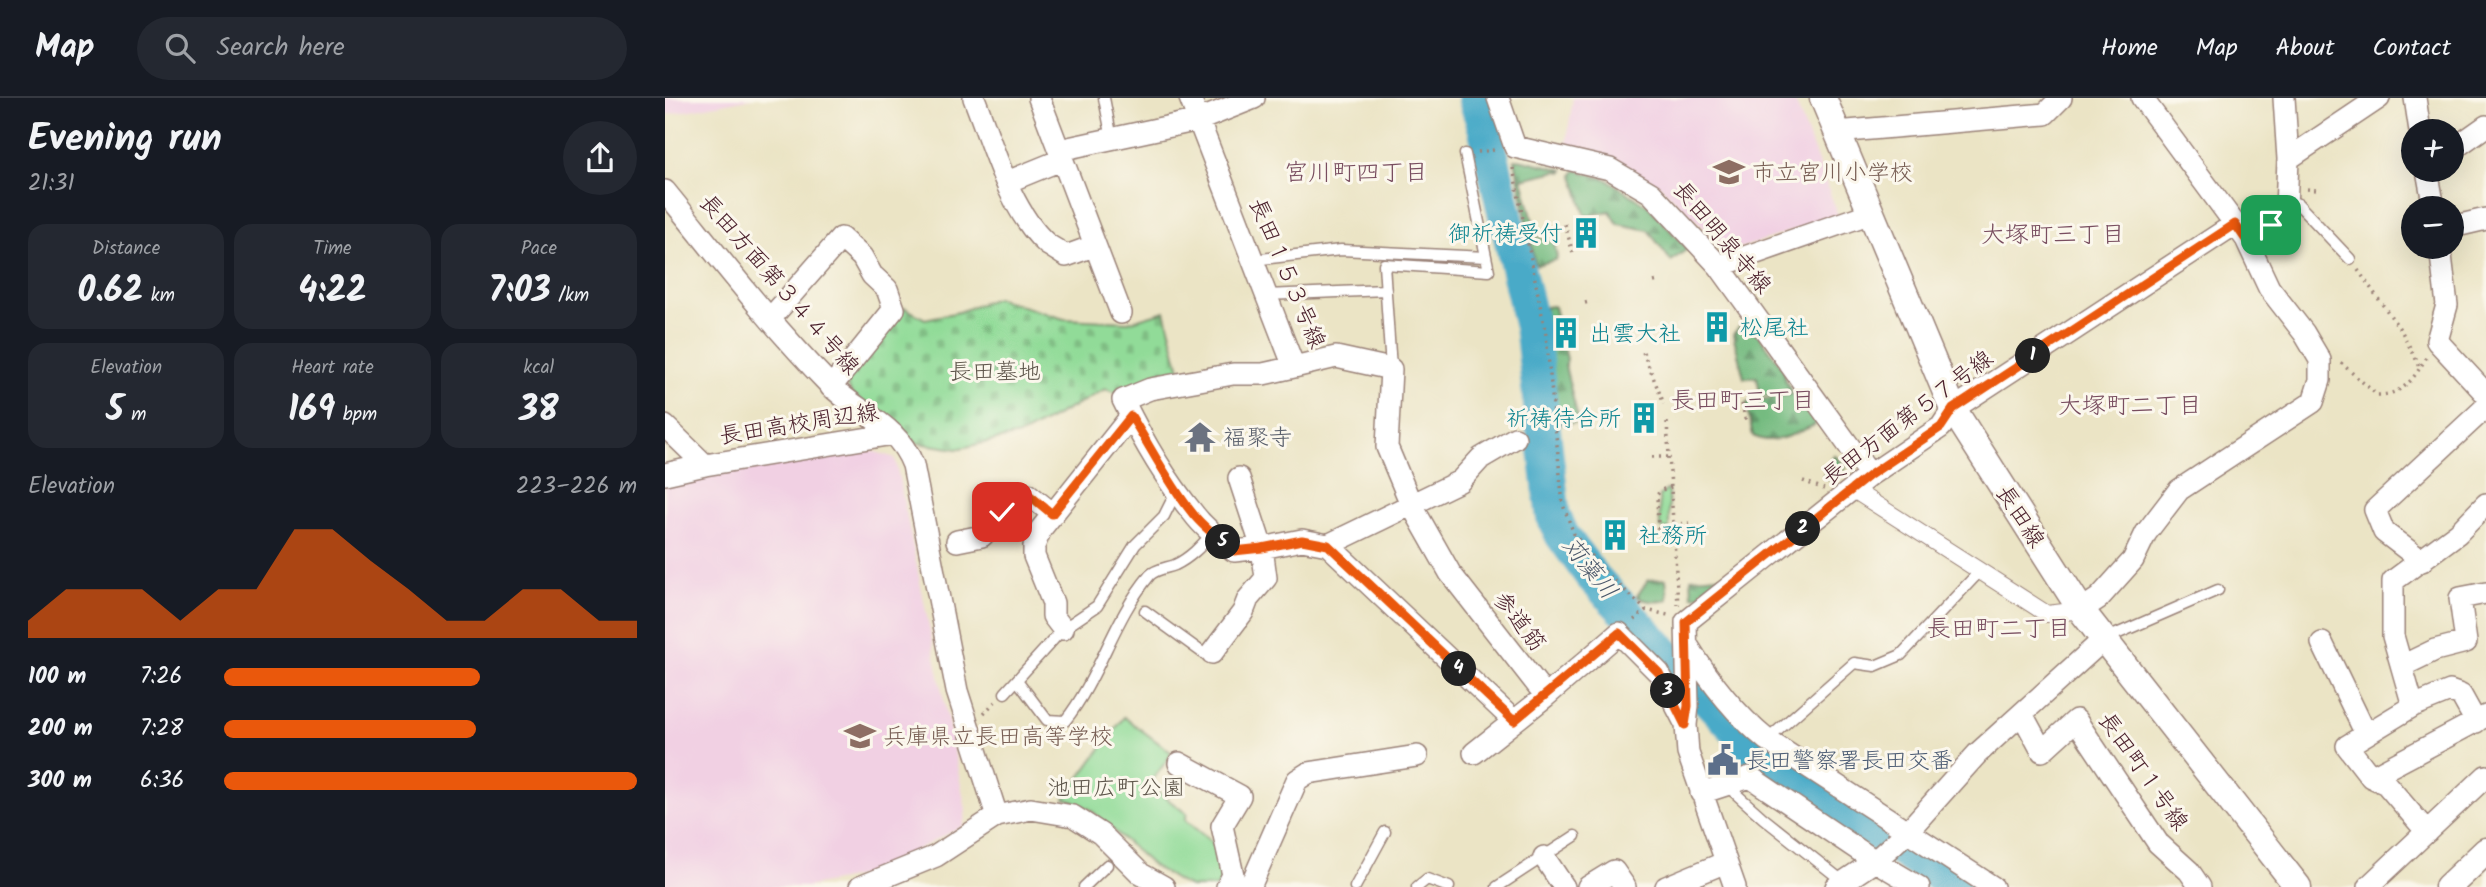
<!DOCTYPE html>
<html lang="en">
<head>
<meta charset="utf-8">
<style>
  :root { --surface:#171b24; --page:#242831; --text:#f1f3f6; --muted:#9ea1a6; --line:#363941; --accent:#ea580c }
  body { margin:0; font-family:Kalam,"Klee One",sans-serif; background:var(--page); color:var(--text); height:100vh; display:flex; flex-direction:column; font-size:26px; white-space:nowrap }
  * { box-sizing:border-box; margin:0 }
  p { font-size:23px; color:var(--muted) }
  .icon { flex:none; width:38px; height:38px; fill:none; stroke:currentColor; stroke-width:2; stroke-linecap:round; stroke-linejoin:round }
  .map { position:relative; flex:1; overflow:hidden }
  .panel { display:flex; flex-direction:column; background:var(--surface); width:665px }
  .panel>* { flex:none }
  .controls { position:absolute; left:1736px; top:21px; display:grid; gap:14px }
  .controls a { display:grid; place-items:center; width:63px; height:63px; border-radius:50%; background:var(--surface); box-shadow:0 7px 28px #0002; font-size:35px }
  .pin { position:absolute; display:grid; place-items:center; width:60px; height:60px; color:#fff; margin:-30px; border-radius:14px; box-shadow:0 4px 10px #0006 }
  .km { position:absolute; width:35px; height:35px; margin:-18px; border-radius:50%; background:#222; color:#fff; font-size:19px; line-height:35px; text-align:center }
  .round { display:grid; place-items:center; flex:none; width:74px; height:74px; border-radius:37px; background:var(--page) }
  .overview { display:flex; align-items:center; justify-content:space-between; height:119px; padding:0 28px }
  h1 { font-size:38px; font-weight:600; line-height:52px }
  .figures { display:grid; grid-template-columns:repeat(3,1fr); gap:10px; height:119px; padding:7px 28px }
  .figures div { display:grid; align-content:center; border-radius:18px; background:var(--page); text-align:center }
  .figures b { font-size:35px; font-weight:600 }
  .figures small { font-size:19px; font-weight:400 }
  .figures p { font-size:19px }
  .chart { height:196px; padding:14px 28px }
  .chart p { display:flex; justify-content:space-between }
  .chart svg { width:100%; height:126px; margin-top:7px; fill:var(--accent); opacity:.7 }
  ul { padding:0 28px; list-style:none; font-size:23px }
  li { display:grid; grid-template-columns:112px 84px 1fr; align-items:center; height:52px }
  li i { height:18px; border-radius:9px; background:var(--accent) }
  header { display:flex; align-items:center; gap:42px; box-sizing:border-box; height:98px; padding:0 35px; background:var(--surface); border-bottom:2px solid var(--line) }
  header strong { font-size:33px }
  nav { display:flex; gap:38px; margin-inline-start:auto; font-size:24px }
  .search { width:490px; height:63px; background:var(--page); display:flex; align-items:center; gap:18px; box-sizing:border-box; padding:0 24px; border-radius:38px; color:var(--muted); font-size:26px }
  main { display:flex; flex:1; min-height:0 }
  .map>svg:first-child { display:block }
  .built { fill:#f1d0e3 }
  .forest { fill:url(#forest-firs); stroke:#5f6d56; stroke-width:2 }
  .cemetery { fill:url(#cemetery-stones); stroke:#6e7d62; stroke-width:2 }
  .green { fill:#91db98; stroke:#6e7d62; stroke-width:2 }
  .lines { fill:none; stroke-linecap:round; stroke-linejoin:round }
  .river { stroke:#49aac8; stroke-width:35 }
  .service-casing { stroke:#9a8278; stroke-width:13 }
  .pedestrian-casing { stroke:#9a8278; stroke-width:18 }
  .minor-casing { stroke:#9a8278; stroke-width:24 }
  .tertiary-casing { stroke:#9a8278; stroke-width:29 }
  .path { stroke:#9a8278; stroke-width:3.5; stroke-dasharray:2 5; stroke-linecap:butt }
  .service { stroke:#fff; stroke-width:10 }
  .pedestrian { stroke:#fff; stroke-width:16 }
  .minor { stroke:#fff; stroke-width:21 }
  .tertiary { stroke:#fff; stroke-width:26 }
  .route-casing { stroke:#fff; stroke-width:14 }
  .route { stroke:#ea580c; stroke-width:9 }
  .labels { text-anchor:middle; stroke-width:6; stroke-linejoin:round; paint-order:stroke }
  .education-label { font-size:23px; fill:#785e54; stroke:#fbf7ec; text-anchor:start }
  .culture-label { font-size:23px; fill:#0d838f; stroke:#fbf7ec; text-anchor:start }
  .street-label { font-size:23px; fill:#4a1f2b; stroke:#fbf7ec }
  .park-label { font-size:23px; fill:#5f574c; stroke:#fbf7ec }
  .worship-label { font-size:23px; fill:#5b616d; stroke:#fbf7ec; text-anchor:start }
  .service-label { font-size:23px; fill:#4e5e75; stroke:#fbf7ec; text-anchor:start }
  .neighbourhood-label { font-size:24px; fill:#794e60; stroke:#fbf7ec }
  .water-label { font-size:24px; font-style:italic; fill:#4a576a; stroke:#fbf7ec }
</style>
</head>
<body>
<header>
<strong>Map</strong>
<div class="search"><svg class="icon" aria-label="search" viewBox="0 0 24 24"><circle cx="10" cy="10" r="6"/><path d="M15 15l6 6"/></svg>Search here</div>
<nav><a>Home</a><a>Map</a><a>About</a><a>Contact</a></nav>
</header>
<main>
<section class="panel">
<div class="overview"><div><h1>Evening run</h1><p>21:31</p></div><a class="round"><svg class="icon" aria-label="share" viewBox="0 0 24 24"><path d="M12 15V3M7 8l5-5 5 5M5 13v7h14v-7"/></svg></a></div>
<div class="figures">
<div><p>Distance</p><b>0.62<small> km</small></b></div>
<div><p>Time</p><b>4:22</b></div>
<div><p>Pace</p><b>7:03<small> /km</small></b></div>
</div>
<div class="figures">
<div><p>Elevation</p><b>5<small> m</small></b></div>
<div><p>Heart rate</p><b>169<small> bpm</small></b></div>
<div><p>kcal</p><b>38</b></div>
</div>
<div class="chart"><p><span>Elevation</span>223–226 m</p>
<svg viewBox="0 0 160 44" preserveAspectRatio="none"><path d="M0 44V38L10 27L20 27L30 27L40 38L50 27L60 27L70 6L80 6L90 17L100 27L110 38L120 38L130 27L140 27L150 38L160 38V44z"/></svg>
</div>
<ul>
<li><b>100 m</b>7:26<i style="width:62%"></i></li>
<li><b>200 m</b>7:28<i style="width:61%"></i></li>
<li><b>300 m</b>6:36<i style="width:100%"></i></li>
</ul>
</section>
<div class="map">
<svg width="1821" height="789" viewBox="0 0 1821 789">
  <defs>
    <pattern id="forest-firs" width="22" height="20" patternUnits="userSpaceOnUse" patternTransform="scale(1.75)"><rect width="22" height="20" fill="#74bb80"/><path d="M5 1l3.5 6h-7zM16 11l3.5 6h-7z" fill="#619769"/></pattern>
    <pattern id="cemetery-stones" width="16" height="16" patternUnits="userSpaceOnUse" patternTransform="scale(1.75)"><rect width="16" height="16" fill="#91db98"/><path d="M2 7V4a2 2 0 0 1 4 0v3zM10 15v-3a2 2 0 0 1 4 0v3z" fill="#7fbc83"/></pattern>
  </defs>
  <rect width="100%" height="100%" fill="#fbf7ec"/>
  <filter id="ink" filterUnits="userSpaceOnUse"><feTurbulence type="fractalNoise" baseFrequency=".0143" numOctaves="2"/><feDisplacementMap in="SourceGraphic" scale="14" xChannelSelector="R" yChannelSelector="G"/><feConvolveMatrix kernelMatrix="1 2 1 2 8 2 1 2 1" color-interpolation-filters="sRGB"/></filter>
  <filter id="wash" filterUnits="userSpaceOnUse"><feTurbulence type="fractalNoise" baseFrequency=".00686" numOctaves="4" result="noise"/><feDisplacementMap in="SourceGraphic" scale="28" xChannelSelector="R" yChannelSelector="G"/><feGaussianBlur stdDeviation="1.57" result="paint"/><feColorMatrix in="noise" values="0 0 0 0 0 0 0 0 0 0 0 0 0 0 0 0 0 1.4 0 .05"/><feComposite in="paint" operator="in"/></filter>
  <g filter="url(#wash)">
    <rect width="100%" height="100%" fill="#ebe4c5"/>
    <path class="built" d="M0,0H88L0,17Z
      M908,0H1129L1173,117L1064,154L995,88L948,61L901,46Z
      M198,350L230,360L301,712L298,728L205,776L142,789H0V386L113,363Z"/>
    <path class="forest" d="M854,61L899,72L898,74L892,73L857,81L872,139L889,144L892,159L890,162L872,167L870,165L850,62Z
      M911,72L941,81L983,108L1022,151L1006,163L983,132L953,126L945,113L923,118L920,117L908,77Z
      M887,208L889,209L902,261L900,268L913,320L912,324L897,326L892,323L880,213L881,209Z
      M1079,224L1084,225L1118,270L1120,282L1127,292L1126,294L1098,298L1095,296L1092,279L1079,280L1068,236Z
      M1127,296L1131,297L1151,324L1150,327C1130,335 1110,349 1088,338L1081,305Z
      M1169,357L1181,369L1165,382L1158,378Z
      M1055,478L1056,481L1037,493L1036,497L1027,498L1026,480Z
      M1001,481L1003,501C995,505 978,504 972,498L983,482Z"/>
    <path class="cemetery" d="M331,200L399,221L463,224L500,213L516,276L454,296L440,291L358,336L292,351L252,345L187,296L180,284L240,210L260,221L294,214Z"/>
    <path class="green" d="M1002,392L1004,393V433L995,429L994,398Z
      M459,619L507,655L484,687L522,716L520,722L556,752L561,772L553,789H525L514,784L487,767L425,711L400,700Z"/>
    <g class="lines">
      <path class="river" d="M810,0L820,30L867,231L888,417L897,437L926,477L1101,663L1292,789"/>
    </g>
  </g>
  <g filter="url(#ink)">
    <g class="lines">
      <defs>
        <path id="service" d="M439,0L447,41
          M1622,102L1633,106L1685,161
          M587,162L676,152L821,159
          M601,197L721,192
          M726,271L719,166L824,173L800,56
          M480,513L538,555H547
          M1440,541L1553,492
          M352,582L382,622L400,623C435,579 448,521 485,477C491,471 502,470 510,467C525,460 536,448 547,436
          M340,595L398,531L432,508L470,447L499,418L512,392
          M1102,642L1189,565L1210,568L1236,557L1315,473
          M1061,687L1098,720L1180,785
          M419,789L442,767
          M690,789L720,734
          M752,789L762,781L784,789
          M832,789L910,738"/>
        <path id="pedestrian" d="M1187,391L1382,516L1416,512"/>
        <path id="minor" d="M309,0C327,45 345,114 382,146C388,150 395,154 401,158L423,150
          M374,0L456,215
          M525,0L629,269L671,259L726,271L722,349L746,406L785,475L881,598L954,535L994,575L1021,627
          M833,0L850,49L945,71L986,95L1054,168L1205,377
          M1750,0L1755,33
          M1171,34L1380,16L1396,0
          M394,52L534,22L589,0
          M1787,52L1821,28
          M1623,61L1714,0
          M1762,72L1769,110
          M342,84L391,64
          M0,93C53,158 105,226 164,286C193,316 232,325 248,367L292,593L332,718L271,758L195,789
          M1787,129L1821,121
          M1581,141L1606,127L1621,111L1623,61L1619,0
          M1775,149L1782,207L1772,243L1821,296
          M1054,168L1206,115
          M105,221L176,140L197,159L207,177L222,191L229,211L166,289
          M629,269L598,276H568L485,291L458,302C477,341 501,382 528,415C539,430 554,441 569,453L597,450L637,442L663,447L849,623
          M0,328L40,367
          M0,376L40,367L228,336
          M292,443L317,438L337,414L363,396L388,416
          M663,447L795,383L816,360L850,340
          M1757,463L1719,434L1710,412L1821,309
          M1416,512L1434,500L1468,462L1481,435L1514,392L1648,304L1655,282V262L1639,235L1604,190L1581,141L1477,0
          M398,531L388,518V505L369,458V448L376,431L466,318
          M1657,545L1701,636
          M1023,548C1045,584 1070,616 1102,642L1328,789
          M547,555L578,514L583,501L601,480L597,450L574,380
          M1737,568L1770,552L1801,544L1795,500L1821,495
          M1748,608L1728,538V483L1793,435L1821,406
          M1357,616L1377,653L1411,622L1493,745L1524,773L1535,789
          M809,655L881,598
          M514,665L575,698L557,728L568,777L562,789
          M1706,679L1821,618
          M1036,695L1085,679L1210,763L1254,789
          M332,718L366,711L408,718L436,736L476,776L499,789
          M1762,734L1721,686L1706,679L1682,648L1748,608L1785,593L1796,597L1811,624
          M879,759L899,789
          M585,789L632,682L643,675L752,658
          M923,789L949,773L960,789
          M1001,789L1061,764
          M1070,789L1023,655L1021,627L1023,608L1021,524L1205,377L1276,329L1288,311L1570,126
          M1171,789L1210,763L1243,733L1312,656L1438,542
          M1703,789L1821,678"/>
        <path id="tertiary" d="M1158,0L1288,311L1416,512L1633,789
          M1783,789L1821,753"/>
      </defs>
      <use href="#service" class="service-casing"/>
      <use href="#pedestrian" class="pedestrian-casing"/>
      <use href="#minor" class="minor-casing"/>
      <use href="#tertiary" class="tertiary-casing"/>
      <path class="path" d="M813,54L829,52
        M848,70L881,237L898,407L909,436L938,472L981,512L1003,517
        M1642,91L1651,92
        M900,126L908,156
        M1693,172L1737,234L1755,269
        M989,184L993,183
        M920,205L924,204
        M978,254L999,306
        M1676,265L1712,297C1739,297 1749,280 1761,260
        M1077,306L1081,325
        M1002,324L1013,507
        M987,359H1005
        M1138,383L1159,391
        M1006,389L996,392L992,397L993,431L996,435L1008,437
        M1009,426L1024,425
        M969,522L981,512
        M319,615L331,603"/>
      <use href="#service" class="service"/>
      <use href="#pedestrian" class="pedestrian"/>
      <use href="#minor" class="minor"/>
      <use href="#tertiary" class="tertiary"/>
    </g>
  </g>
  <g class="lines" filter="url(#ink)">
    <defs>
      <path id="route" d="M337,414L363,396L387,416L466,318C486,350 504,386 528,416C539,430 554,441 569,453L597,450L637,442L663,447L849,623L954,535L994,575L1020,627L1023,608L1021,524L1205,377L1276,329L1288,311L1570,126L1581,142L1606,127"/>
    </defs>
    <use href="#route" class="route-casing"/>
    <use href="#route" class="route"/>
  </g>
  <defs>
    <symbol id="school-bare" viewBox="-9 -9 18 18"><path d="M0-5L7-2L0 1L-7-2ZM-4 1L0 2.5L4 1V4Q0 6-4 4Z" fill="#8d6e63" stroke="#fbf7ec" stroke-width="2.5" paint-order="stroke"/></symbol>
    <symbol id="building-bare" viewBox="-9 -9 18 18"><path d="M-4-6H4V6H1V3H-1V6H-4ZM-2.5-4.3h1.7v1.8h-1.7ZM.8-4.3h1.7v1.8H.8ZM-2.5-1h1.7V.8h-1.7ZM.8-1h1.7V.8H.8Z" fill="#0f9aa8" stroke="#fbf7ec" stroke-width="2.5" paint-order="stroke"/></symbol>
    <symbol id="temple-bare" viewBox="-9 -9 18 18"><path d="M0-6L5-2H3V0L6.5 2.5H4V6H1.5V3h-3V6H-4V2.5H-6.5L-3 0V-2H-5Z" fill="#6b7280" stroke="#fbf7ec" stroke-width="2.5" paint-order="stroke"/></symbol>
    <symbol id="civic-bare" viewBox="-9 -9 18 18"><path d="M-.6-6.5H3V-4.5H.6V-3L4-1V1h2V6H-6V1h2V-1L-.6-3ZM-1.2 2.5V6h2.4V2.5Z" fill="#5c6f8a" stroke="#fbf7ec" stroke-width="2.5" paint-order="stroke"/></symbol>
  </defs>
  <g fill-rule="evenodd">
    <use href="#school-bare" x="1042" y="52" width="44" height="44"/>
    <use href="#building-bare" x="899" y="113" width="44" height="44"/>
    <use href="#building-bare" x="1030" y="207" width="44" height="44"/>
    <use href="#building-bare" x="879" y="213" width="44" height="44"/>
    <use href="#building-bare" x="957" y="298" width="44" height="44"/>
    <use href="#temple-bare" x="513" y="317" width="44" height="44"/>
    <use href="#building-bare" x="928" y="415" width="44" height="44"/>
    <use href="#school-bare" x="173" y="616" width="44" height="44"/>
    <use href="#civic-bare" x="1036" y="640" width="44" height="44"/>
  </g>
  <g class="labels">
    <g class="education-label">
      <text x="1087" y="82">市立宮川小学校</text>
      <text x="218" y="646">兵庫県立長田高等学校</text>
    </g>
    <g class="culture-label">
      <text x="898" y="143" text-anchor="end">御祈祷受付</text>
      <text x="1075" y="237">松尾社</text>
      <text x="924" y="243">出雲大社</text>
      <text x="956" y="328" text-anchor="end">祈祷待合所</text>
      <text x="973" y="445">社務所</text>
    </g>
    <g class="street-label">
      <text transform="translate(1058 139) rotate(50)" y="8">長田明泉寺線</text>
      <text transform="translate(623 175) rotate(67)" y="8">長田１５３号線</text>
      <text transform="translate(115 186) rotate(49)" y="8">長田方面第３４４号線</text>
      <text transform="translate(1242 319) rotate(-37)" y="8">長田方面第５７号線</text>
      <text transform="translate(134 325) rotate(-9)" y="8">長田高校周辺線</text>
      <text transform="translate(1356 418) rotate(57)" y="8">長田線</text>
      <text transform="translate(855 523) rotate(52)" y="8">参道筋</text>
      <text transform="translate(1479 673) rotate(55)" y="8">長田町１号線</text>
    </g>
    <g class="park-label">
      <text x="330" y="281">長田墓地</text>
      <text x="451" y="697">池田広町公園</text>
    </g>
    <g class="worship-label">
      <text x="558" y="347">福聚寺</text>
    </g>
    <g class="service-label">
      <text x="1081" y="670">長田警察署長田交番</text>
    </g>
    <g class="neighbourhood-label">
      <text x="691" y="82">宮川町四丁目</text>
      <text x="1388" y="144">大塚町三丁目</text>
      <text x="1078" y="310">長田町三丁目</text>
      <text x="1465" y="315">大塚町二丁目</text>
      <text x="1334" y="538">長田町二丁目</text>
    </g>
    <g class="water-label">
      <text transform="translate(925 470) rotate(51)" y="8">苅藻川</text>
    </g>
  </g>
</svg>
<div class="controls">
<a>+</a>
<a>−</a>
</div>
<div class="pin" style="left:1606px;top:127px;background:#1e9e55"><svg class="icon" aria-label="arrive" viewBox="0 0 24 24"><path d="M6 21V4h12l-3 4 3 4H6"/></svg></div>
<div class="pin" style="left:337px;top:414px;background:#d93025"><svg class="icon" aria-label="check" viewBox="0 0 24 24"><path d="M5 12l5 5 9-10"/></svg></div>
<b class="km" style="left:1368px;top:258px">1</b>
<b class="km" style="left:1138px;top:431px">2</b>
<b class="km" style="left:1003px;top:593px">3</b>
<b class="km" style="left:794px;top:571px">4</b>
<b class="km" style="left:558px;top:444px">5</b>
</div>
</main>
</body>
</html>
